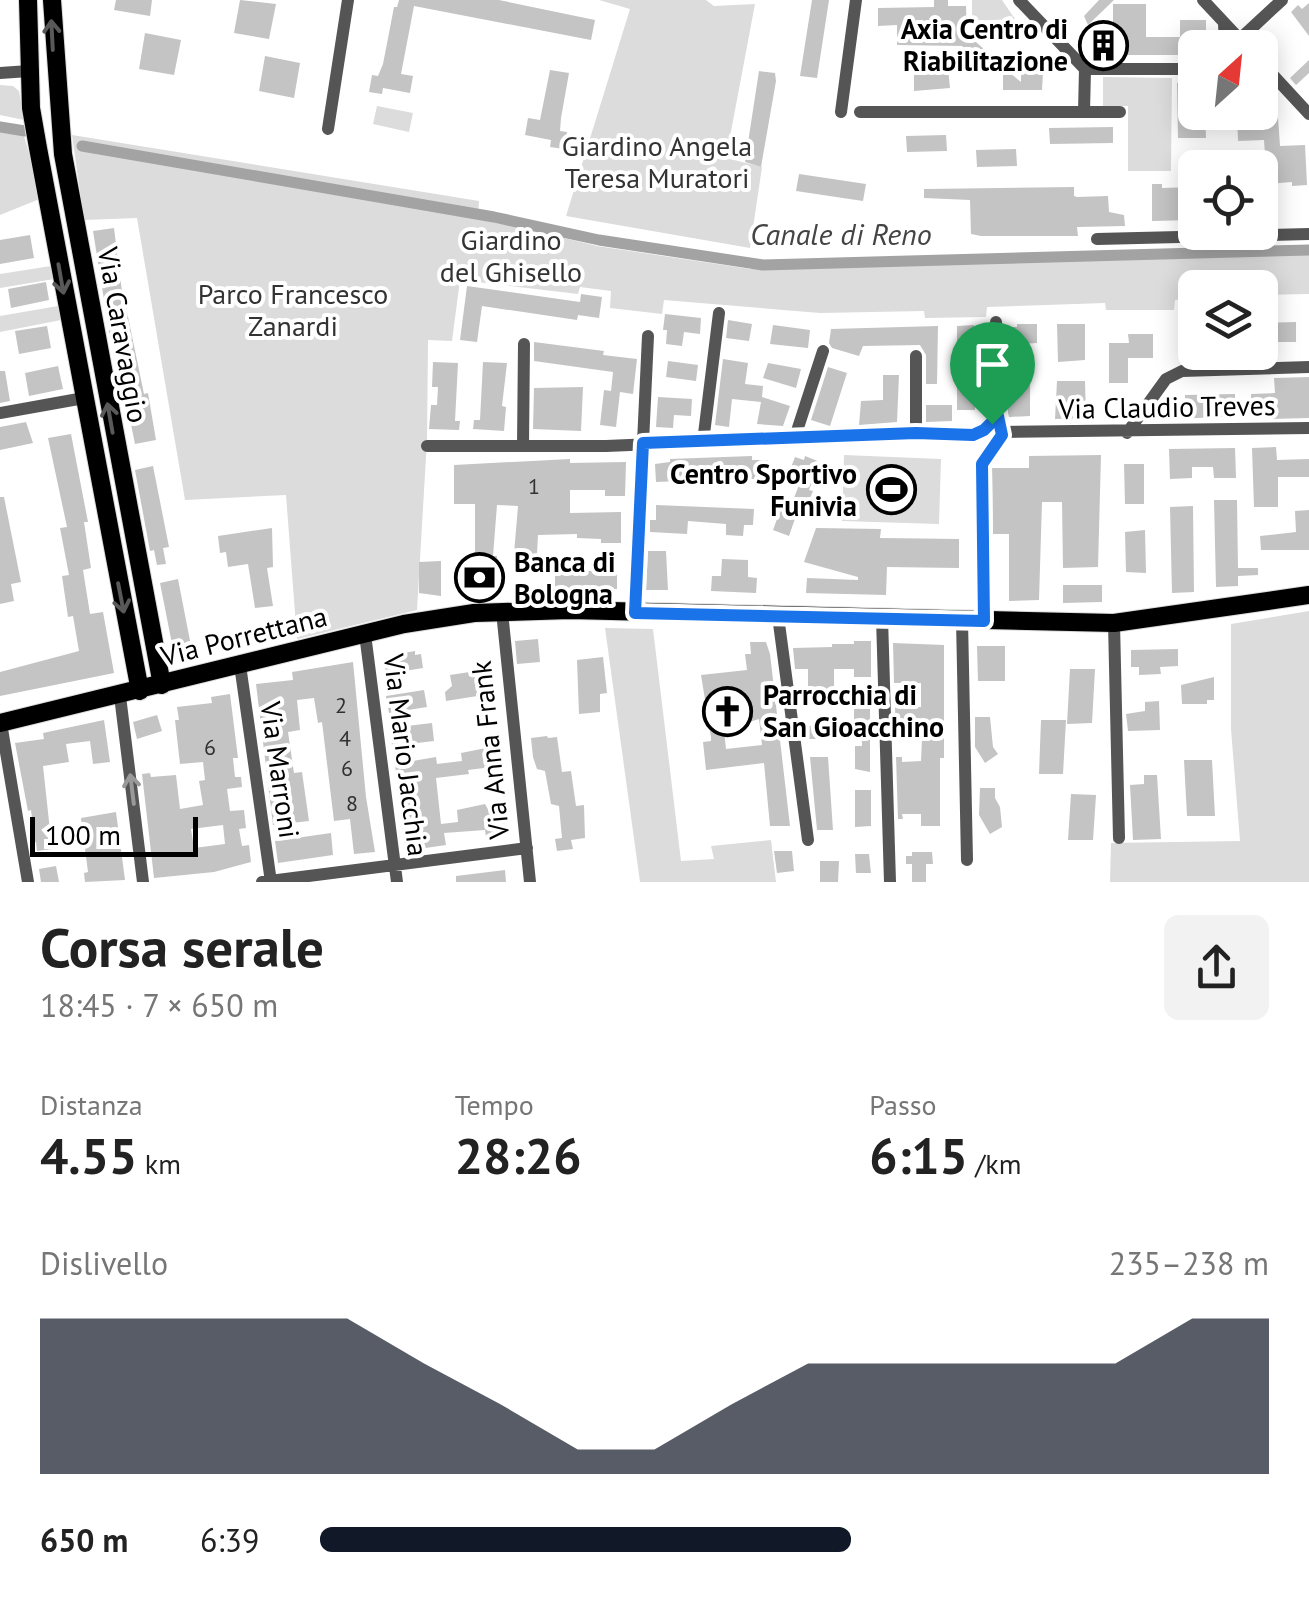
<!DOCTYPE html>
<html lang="it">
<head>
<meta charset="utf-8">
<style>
  :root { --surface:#fff; --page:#f2f2f2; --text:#222; --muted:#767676; --accent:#111827 }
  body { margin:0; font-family:"PT Sans",sans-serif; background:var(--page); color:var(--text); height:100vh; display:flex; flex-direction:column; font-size:38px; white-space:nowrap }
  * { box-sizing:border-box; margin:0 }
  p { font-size:32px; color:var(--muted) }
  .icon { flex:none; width:55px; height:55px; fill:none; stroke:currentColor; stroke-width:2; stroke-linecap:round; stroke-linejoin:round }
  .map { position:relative; height:882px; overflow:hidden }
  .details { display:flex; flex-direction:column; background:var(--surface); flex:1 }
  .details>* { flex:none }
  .needle { width:65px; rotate:27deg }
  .controls { position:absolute; left:1178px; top:30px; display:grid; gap:20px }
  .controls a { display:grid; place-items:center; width:100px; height:100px; border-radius:15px; background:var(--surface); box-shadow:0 5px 25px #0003; font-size:50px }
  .scale { position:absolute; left:30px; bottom:25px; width:168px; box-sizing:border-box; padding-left:10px; border:5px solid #000; border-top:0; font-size:28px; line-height:35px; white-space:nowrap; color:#000; -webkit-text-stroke:8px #fff; paint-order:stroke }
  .pin { position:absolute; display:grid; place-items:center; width:85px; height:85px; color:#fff; margin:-102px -42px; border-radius:50% 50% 50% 0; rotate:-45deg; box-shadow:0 0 10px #0007 }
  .pin .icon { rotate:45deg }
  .round { display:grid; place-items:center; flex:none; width:105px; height:105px; border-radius:15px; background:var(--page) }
  .overview { display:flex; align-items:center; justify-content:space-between; height:170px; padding:0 40px }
  h1 { font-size:55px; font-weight:700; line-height:75px }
  .metrics { display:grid; grid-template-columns:repeat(3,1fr); gap:15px; height:170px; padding:10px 40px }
  .metrics div { display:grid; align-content:center }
  .metrics b { font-size:50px; font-weight:700 }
  .metrics small { font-size:28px; font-weight:400 }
  .metrics p { font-size:28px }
  .chart { height:280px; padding:20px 40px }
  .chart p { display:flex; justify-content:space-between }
  .chart svg { width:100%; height:180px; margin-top:10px; fill:var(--accent); opacity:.7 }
  ul { padding:0 40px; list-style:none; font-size:32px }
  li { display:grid; grid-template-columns:160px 120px 1fr; align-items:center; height:75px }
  li i { height:25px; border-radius:12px; background:var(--accent) }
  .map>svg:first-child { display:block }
  .green { fill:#dcdcdc }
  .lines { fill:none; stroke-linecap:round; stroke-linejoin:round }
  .canal { stroke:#a3a3a3; stroke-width:11 }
  .building { fill:#c4c4c4; fill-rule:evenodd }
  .major-casing { stroke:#dbdbdb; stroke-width:20 }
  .minor { stroke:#555; stroke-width:12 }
  .major { stroke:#000; stroke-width:18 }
  .oneway { stroke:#595959 }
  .oneway2 { stroke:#999 }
  .route-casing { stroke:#fff; stroke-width:20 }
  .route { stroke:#1a73e8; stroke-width:12 }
  .labels { text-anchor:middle; stroke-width:8; stroke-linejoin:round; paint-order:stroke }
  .number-label { font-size:22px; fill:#313131 }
  .poi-label { font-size:28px; font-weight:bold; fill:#000; stroke:#fff; text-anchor:end }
  .park-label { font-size:28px; fill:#333; stroke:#fff }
  .street-label { font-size:28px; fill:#000; stroke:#fff }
  .water-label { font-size:30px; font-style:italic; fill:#444; stroke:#fff }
</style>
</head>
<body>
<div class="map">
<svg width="1309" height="882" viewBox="0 0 1309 882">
  <rect width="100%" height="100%" fill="#fff"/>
  <path class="green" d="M599,0H706L714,6L755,4L726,158L762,167L750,248L566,216L630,9Z
    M972,0H1002L1015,19L972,21Z
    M1103,77L1172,78L1171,171H1128V106H1103Z
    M0,85L13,86L19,91L24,120L0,115Z
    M377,106L413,113L409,132L373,124Z
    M0,130L24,136L42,198L0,215Z
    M72,135L479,201L478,217L597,246L750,269L1309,254V294L1260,295V288H1195V298L1175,300L1174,310H1106L1105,303L987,307L986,317L925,318L924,311L820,313L664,300L662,314L610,308L611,291L580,287L578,294L460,280L452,341L428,340L427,440L417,610L297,639L286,495L185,500L137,218L84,220Z
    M51,266L54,279L0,288V274Z
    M58,306L61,320L0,332V316Z
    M844,455L941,459L939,524L842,521Z
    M1309,611V882H1110L1111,843L1240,841L1231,729V624Z
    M605,628L653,629L681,861L714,859L711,846L771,840L776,882H640Z"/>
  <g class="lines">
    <path class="canal" d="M0,127L25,131
      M82,146L494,217L599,240L763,265L1309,250"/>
  </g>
  <path class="building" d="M116,0H152L150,16L114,10Z
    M240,0L276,4L269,39L234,33Z
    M399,0H499L595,20L591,40L414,6L401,74L413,76L410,93L383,88L382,94L369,92L372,75L378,76L383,64L394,7H397Z
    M812,0H829L817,78L800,76Z
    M934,0H948V6H966L967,34L1004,67L1003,73L993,74L962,46L897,45V25L878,26V8L934,7Z
    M1099,0H1114L1088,25L1084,16Z
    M1309,3V36L1291,12L1298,5L1302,9Z
    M1113,4H1146V37H1180V20H1206V48H1195V55H1094V36H1113Z
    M145,33L181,40L174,75L139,69Z
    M1021,54H1038V72H1043L1042,90H1003V73H1010L1021,82Z
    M265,56L300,63L294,98L259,91Z
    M1309,60V73L1296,85L1290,78Z
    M948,68L950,88L914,91V70Z
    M550,70L569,73L561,118L560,131L567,132L564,149L550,147L551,140L525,135L528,118L540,120Z
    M759,71L775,73L776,81L761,167L745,162Z
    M1177,83H1195V112H1205L1206,138H1178Z
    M1263,103H1277L1280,146L1305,145L1307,185L1292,186V182L1267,184L1264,140L1238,141L1237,112H1263Z
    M1113,127V143L1050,144L1049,128Z
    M946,135L947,151L907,152L906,136Z
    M1016,149L1017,166L977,167L976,150Z
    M799,174L866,184L863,201L796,191Z
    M1152,184H1162V188L1194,187V220L1152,221Z
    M1074,187V196L1077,197L1108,196L1109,212L1124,215L1125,226L1077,227L1078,236H981L971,234L970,200L924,198V189Z
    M114,228L124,307H126L144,394L148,393L156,440L135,444L113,336L110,337L93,231Z
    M30,235L34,258L0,264V240Z
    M46,282L49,300L11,308L8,289Z
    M467,286L580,302L581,294L602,297L599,318L578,315L577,320L482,306L477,342L460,340Z
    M665,314L701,318L700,334L684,332L682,346L666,344L667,330H663Z
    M728,320L752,324L749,341L726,338Z
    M1296,322V342H1272V355H1260V323Z
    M1017,324H1037V343L1021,344V382H1030V416L1009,417L1008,413L1006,327H1017Z
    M1057,324H1085V360L1058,362Z
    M1195,324V358H1187L1186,325Z
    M773,325L810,330L808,348L770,344Z
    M974,325V354H957V326Z
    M47,326L51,348L19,354L15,331Z
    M938,326L937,384H926V355L920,345L863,346L859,356L832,348L829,343L831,329Z
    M1128,334H1153V358H1128V383H1109V343H1129Z
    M534,342L604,351L603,355L637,359L633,394L620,392L616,427L600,425L604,390L611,391L613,372L534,361Z
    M723,359L748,363L745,384L763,386L762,397L790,406L783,426L757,424L761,402L732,399L729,427L715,425Z
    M668,361L698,365L696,381L666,377Z
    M433,362L458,363L455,421H460L459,430L429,429L431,405H437L438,387H432Z
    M483,362L507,363L502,406L506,407L504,431L473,429L474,420H480Z
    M768,363L801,369L796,388L763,378Z
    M58,366L63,389L29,396L25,373Z
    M828,367L847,373L830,426L811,420Z
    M0,371H5L10,401L0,403Z
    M957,374H975V410H957Z
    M883,375H899L897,422L859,425L861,401L883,400Z
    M1309,377V418L1267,419V415H1251V394L1275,393L1274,378Z
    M1057,381H1085L1086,418L1055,419Z
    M583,387L581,431L533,429L534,388Z
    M1235,394V416L1159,420L1161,403L1185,402V395Z
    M658,397L692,399L691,416L674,415L673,428L656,427Z
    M926,405H952V421L926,422Z
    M26,422L33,443L0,450V427Z
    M71,434L88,522H84L91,568L83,570L90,614L103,612L114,673L0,696V672L79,651L73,616L68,617L62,576L69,575L60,528L67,527L48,438Z
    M1276,447L1277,460L1309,459V477H1278V507H1254L1252,448Z
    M1235,448L1236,478H1214L1213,467H1192V478L1170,479L1169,449Z
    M1101,455L1098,567L1063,568L1062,502H1042L1039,600L1009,601V534H993L992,468H1029V456Z
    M752,456V460H768L765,479H742L741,474L681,475V481L656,482L655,464L670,462V459Z
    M805,456L820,462L809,490L813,491L810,498L816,500L810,515L798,510L789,536L773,530L784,500L792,503L799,485L786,480L795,457L804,460Z
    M570,459V463L626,462L625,496H605V490H570V513L621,512V543H601V539L577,538V534L538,535L537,554H514L518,506L497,505L493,556H497L496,583H468L469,555H475V504H454V465Z
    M1124,464H1144V504H1125Z
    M153,466L169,547L163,548L166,564L157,565L154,550L150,551L135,470Z
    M0,497H4L21,582L11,584L14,601L0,604Z
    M1214,500H1237L1238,568H1258V575L1238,576V586L1216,587Z
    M656,505L754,509L753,525H744L743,536L726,535V524L688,521L687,534L650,532V520H656Z
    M1193,506L1194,592L1172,593L1170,507Z
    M1309,510V550H1261L1260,536L1296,532L1295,511Z
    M272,528L273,567L267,568L273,606L255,608L248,564L228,567L226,552L220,553L218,536Z
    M816,528L881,529L880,538L959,539V568L887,567L886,595L806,593L807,578L858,580V577L804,562Z
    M1145,530L1146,573L1126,572L1125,532Z
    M648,551H666L668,590H646Z
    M722,559L748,560V577L757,578L756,593L711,591L712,576H721Z
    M441,561V596L419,593V562Z
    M555,562H575V571H598V563H617V589L555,588Z
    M178,579L192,651L174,654L160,583Z
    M1063,585H1102V602L1063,603Z
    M538,639L540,662L517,664L515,641Z
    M854,641H871V677H854V669H834V704H808V669H795L793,648L832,647V644H854Z
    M750,642H766L770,654L790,826H770L764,763L706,770L703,742L711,741V737L701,675L747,670L745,654H751ZM759,719L762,745L726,749L724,730Z
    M893,643L944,645V758H940V826H921V814H902L903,819H898L896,757H902V762L921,761L922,738L896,737L895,706L921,707V683H894Z
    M977,646H1005V681H978Z
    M1178,649V666L1160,667L1161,674L1139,675V667H1131V650Z
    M415,651V655L421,654L423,668L386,674L384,662L392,661V655Z
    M603,657L607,693L600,694V712L579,714L577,660Z
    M353,662L366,797L375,852L354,854L350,819L334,821L322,722L318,723L314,698L297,700L300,730L288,732L294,773L302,772L309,821L273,825L256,684L293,680L292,672Z
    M1070,669H1095L1092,723L1067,724Z
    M476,671L478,680L488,678L490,694L446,701L445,692L452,686L450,675Z
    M1214,677V700H1207V704H1182L1181,685Z
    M424,690L427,707L389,713L386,696Z
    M230,694L238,758H233L235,777H241L242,787L227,789L230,811L244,810L246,828L239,829L242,846L249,845L251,862L214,872L154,878L142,774L150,773L151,777L176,775L180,809L203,805L199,781L205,780L203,762L180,764L175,720H179L177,707L212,703L211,697ZM223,825L225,844L194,848L191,829Z
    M1159,701L1160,730L1128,731L1126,714L1145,711V702Z
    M854,705H870V772L855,769V746H862L861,722L854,723Z
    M157,715L162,731L137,739L133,722Z
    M975,717H990L993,747L998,754L985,763L975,747Z
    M104,720L110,762L93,764L90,741L66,744L69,762L43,766L52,849L37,851L36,842L32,843L30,834H34L31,810L28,811L15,743L44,739L43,733Z
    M1041,720H1066L1063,774H1039Z
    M432,723L434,741L392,746L390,728Z
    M838,724V739H809V726Z
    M547,736L548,738L557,737L562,772L571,771L576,806L584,805L585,838L571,840L573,849L557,851L555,839L562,838L559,806L551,804L545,771L537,769L533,757L531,738Z
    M496,746L498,762H491L492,767L468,770L469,774L436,778L441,824L458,822L457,810L485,804L494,820L504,819L505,834L486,837L485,830L444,833L446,845L405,851L395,764L436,757L437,764L462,761L461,753Z
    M810,757H828L833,830H817Z
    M1184,760H1212L1215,816H1187Z
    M1144,775H1157L1161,839L1133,840L1130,785L1144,784Z
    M980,788H995V798L1000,807L1002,827L990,834L979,815Z
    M855,790H871V826L855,827Z
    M1071,794L1096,795L1093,840H1068Z
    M116,812L125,880L85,882L84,873L88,872L81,818Z
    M331,833L333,855L278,863L275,841Z
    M774,851H792L794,871L777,873Z
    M912,852H932L933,864H926V882H912V864H906V856H912Z
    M855,854H869L871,873H856Z
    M820,861H839L838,882H820Z
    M56,866L59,882H41L39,869Z
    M505,870L506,882H456V876Z"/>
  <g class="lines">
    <defs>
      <path id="major" d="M28,0L31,108L38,148L140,691
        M52,0L63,154L162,685
        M0,723L404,624L474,613L570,610L1114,623L1309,595"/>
    </defs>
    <use href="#major" class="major-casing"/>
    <path class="minor" d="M1019,0L1085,69H1195
      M1203,0L1248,48
      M1224,23L1225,48
      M1240,39L1282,0
      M1260,61L1309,114
      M0,73L29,71
      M841,112L856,0
      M860,112H1120
      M1084,112L1085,69
      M328,129L348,0
      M1097,239L1309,234
      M0,413L84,398
      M916,433V356
      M1127,433L1166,379L1182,371L1309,367
      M794,440L823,351
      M703,442L719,313
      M523,445L524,344
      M427,446H606L916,433L1309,428
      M502,612L530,882
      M635,613L648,336
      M778,616L808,840
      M882,618L890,882
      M962,620L967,860
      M984,621L982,464L1002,435L998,416L996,322
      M1114,623L1119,838
      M365,634L397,882
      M240,665L271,882
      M120,696L143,882
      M1,723L28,882
      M262,882L527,848"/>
    <use href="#major" class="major"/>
  </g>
  <defs><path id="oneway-shaft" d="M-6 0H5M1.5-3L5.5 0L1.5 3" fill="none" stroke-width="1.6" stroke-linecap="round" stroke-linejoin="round" transform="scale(2.5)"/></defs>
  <g class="oneway">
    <use href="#oneway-shaft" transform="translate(52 35) rotate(-93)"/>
    <use href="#oneway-shaft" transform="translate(61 279) rotate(80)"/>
    <use href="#oneway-shaft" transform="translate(110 418) rotate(-100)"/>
    <use href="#oneway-shaft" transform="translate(121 598) rotate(79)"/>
  </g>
  <use class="oneway2" href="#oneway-shaft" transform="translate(132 789) rotate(-97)"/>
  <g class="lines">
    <defs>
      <path id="route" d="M998,416L1002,435L982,464L984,621L635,613L643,443L916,433L973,435L984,430Z"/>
    </defs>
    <use href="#route" class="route-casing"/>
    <use href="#route" class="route"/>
  </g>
  <defs>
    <symbol id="building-ring" viewBox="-11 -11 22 22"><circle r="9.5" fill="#fff" stroke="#000" stroke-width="1.5"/><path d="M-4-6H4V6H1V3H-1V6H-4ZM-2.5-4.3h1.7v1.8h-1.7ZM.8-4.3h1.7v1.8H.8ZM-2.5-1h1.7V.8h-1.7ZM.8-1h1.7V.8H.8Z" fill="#000"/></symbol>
    <symbol id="stadium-ring" viewBox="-11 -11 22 22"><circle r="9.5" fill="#fff" stroke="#000" stroke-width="1.5"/><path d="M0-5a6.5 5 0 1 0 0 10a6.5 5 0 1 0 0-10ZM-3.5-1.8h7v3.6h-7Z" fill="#000"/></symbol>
    <symbol id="bank-ring" viewBox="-11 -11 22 22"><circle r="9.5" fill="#fff" stroke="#000" stroke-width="1.5"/><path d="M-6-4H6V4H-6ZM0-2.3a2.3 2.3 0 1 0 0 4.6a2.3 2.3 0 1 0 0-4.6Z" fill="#000"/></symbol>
    <symbol id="church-ring" viewBox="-11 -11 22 22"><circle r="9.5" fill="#fff" stroke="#000" stroke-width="1.5"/><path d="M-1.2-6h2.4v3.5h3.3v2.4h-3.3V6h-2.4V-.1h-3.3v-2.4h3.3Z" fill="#000"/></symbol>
  </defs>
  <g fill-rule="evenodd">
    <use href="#building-ring" x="1076" y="18" width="55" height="55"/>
    <use href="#stadium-ring" x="864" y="462" width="55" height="55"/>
    <use href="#bank-ring" x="452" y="550" width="55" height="55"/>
    <use href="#church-ring" x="700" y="684" width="55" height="55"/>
  </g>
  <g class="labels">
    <g class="number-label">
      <text x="534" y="494">1</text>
      <text x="341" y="713">2</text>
      <text x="345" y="746">4</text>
      <text x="210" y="755">6</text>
      <text x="347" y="776">6</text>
      <text x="352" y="811">8</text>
    </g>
    <g class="poi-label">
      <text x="1068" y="39">Axia Centro di<tspan x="1068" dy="32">Riabilitazione</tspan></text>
      <text x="857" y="484">Centro Sportivo<tspan x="857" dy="32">Funivia</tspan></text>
      <text x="514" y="572" text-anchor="start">Banca di<tspan x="514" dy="32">Bologna</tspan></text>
      <text x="763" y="705" text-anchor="start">Parrocchia di<tspan x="763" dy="32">San Gioacchino</tspan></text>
    </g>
    <g class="park-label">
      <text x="657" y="156">Giardino Angela<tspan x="657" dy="32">Teresa Muratori</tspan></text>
      <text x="511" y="250">Giardino<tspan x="511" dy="32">del Ghisello</tspan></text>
      <text x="293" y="304">Parco Francesco<tspan x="293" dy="32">Zanardi</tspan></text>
    </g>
    <g class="street-label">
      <text transform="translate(123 335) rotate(80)" y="10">Via Caravaggio</text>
      <text transform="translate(1167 407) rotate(-1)" y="10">Via Claudio Treves</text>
      <text transform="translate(244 636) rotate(-14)" y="10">Via Porrettana</text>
      <text transform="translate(490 750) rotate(-96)" y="10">Via Anna Frank</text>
      <text transform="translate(406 755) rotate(83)" y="10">Via Mario Jacchia</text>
      <text transform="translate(280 770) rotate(82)" y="10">Via Marroni</text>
    </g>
    <g class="water-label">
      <text x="841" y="245">Canale di Reno</text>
    </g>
  </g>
</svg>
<div class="controls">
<a><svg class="needle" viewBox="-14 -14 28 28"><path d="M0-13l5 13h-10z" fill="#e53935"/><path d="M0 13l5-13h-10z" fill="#767676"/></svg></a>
<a><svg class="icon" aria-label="locate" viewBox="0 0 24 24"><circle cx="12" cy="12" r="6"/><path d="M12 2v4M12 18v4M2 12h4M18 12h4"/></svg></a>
<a><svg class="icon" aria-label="layers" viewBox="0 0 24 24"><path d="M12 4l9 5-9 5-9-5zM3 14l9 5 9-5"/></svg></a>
</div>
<div class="scale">100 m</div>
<div class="pin" style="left:992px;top:424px;background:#1e9e55"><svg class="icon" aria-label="arrive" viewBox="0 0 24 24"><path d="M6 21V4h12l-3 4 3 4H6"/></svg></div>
</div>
<section class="details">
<div class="overview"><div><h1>Corsa serale</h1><p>18:45 · 7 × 650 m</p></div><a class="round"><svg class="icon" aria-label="share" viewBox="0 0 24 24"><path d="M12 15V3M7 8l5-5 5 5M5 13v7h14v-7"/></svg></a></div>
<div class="metrics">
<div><p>Distanza</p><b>4.55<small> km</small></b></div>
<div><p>Tempo</p><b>28:26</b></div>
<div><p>Passo</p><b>6:15<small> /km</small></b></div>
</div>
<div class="chart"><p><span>Dislivello</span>235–238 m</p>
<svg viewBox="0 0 160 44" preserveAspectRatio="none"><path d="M0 44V6L10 6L20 6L30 6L40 6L50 17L60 27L70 38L80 38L90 27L100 17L110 17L120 17L130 17L140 17L150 6L160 6V44z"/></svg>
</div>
<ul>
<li><b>650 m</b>6:39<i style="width:56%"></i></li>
</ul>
</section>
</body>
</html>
